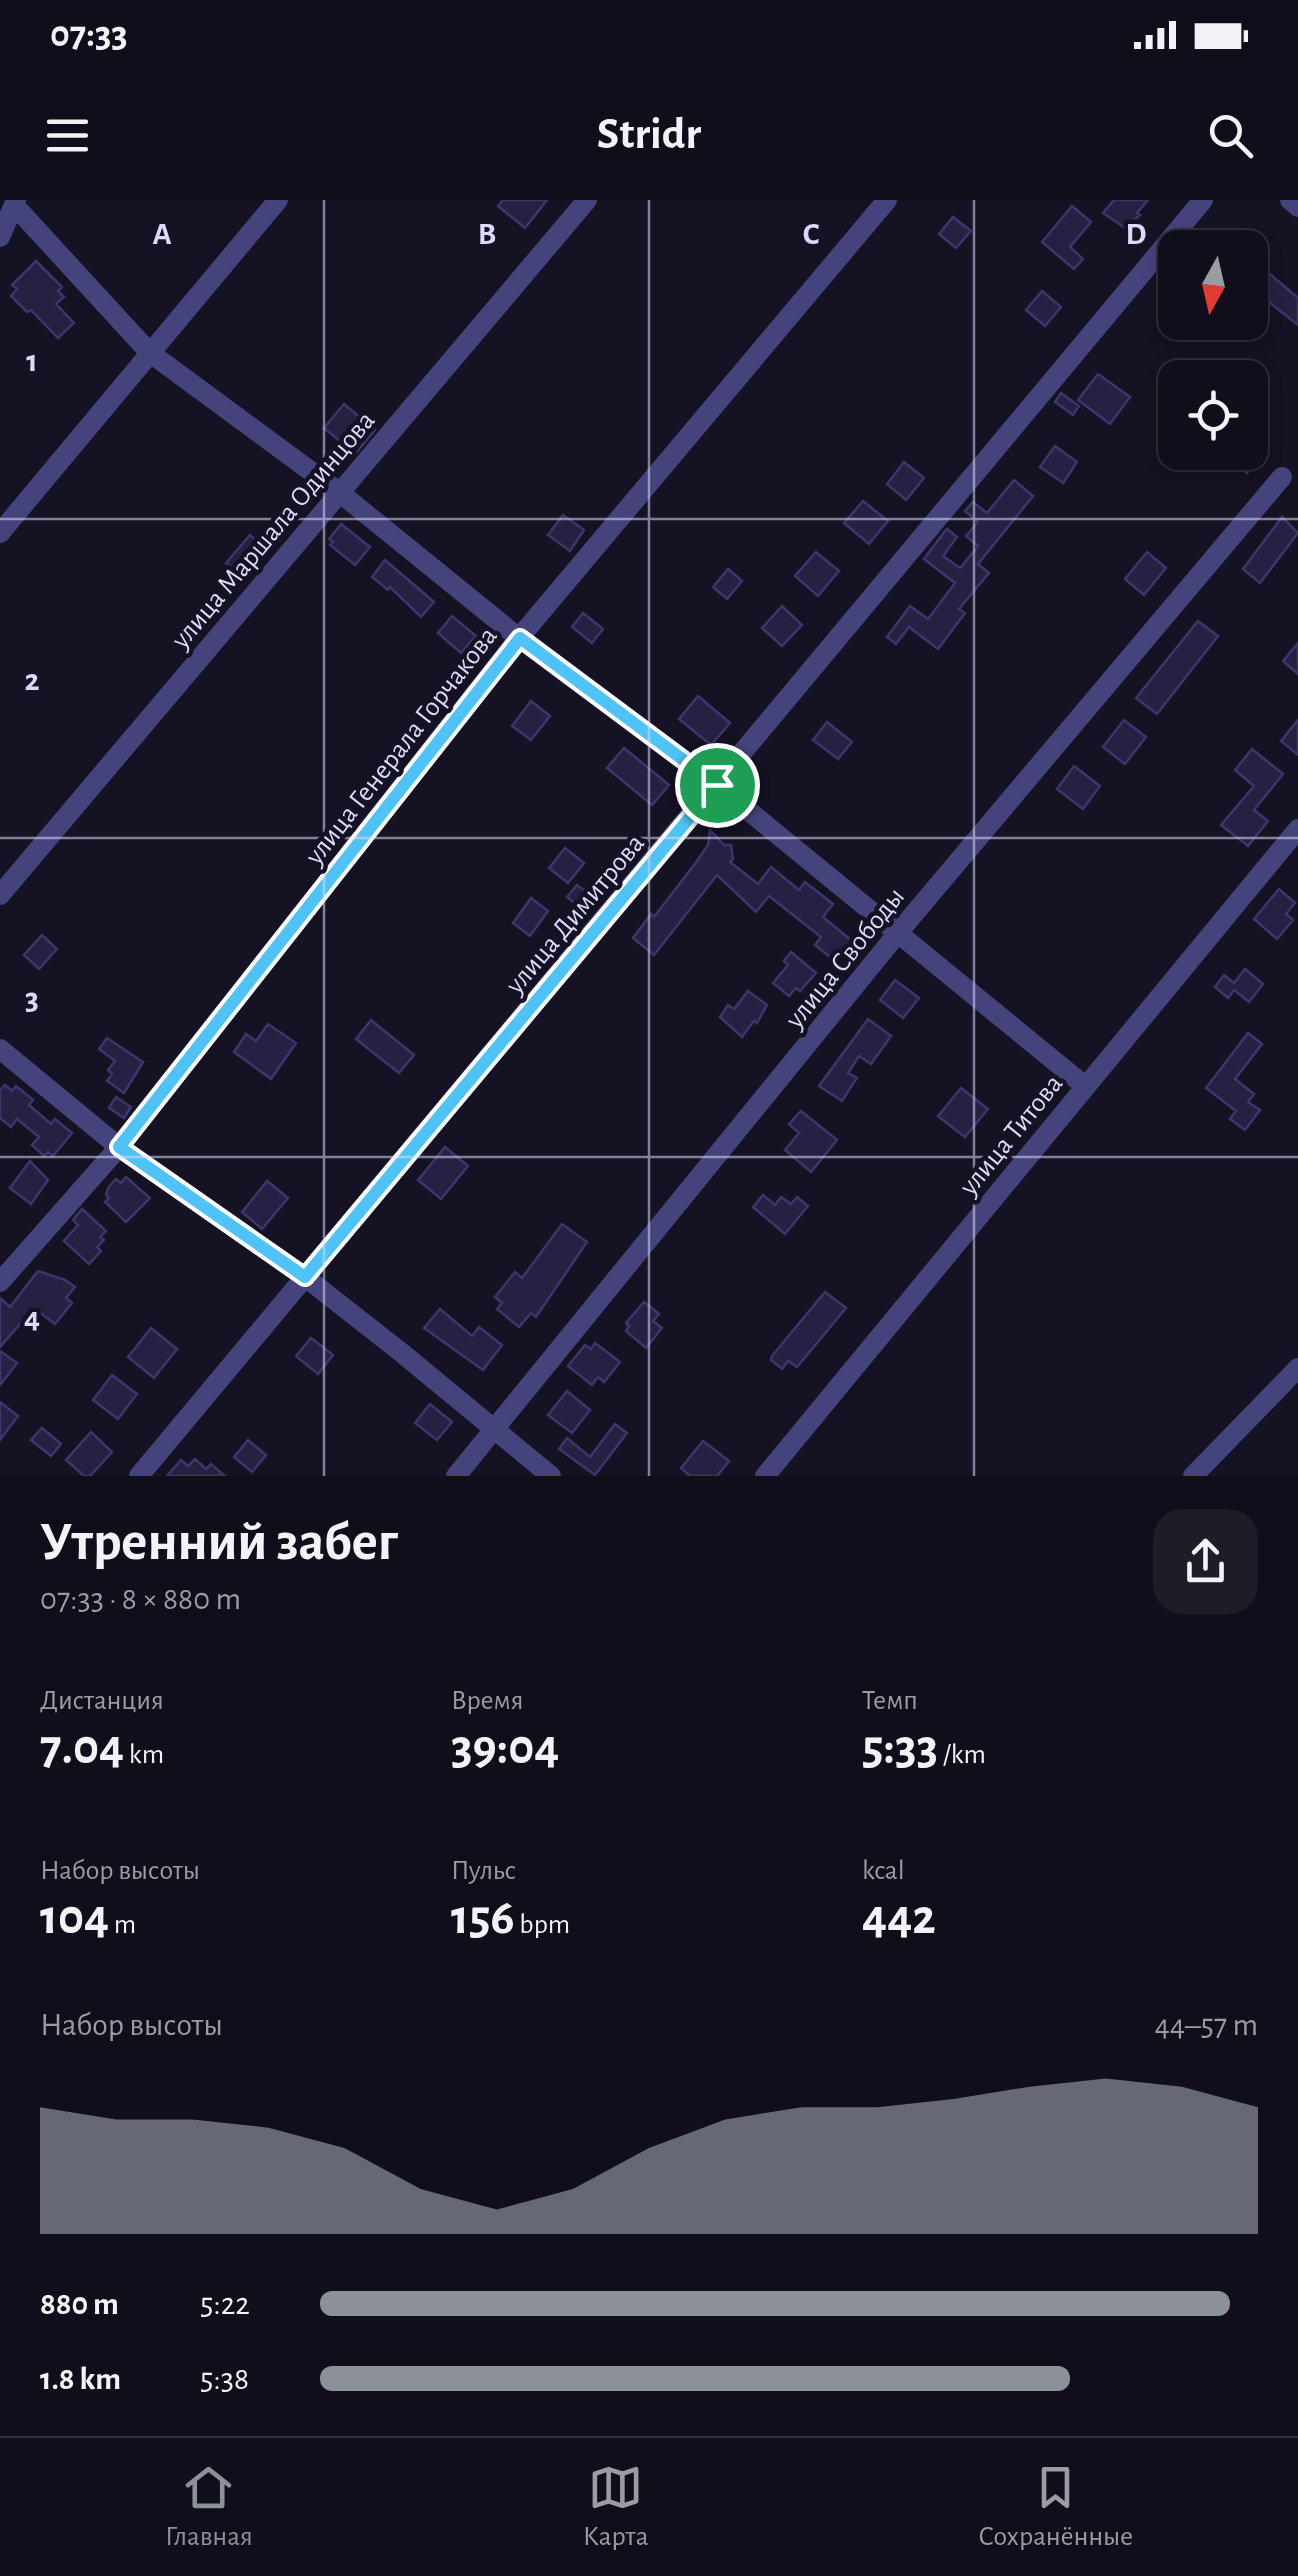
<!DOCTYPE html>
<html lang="ru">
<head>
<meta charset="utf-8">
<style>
  :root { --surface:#0f0e1a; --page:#1d1c27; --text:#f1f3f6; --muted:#9b9ca2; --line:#2f2e39; --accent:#8c9099 }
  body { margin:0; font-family:"Alegreya Sans",sans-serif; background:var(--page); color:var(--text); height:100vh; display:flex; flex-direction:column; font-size:38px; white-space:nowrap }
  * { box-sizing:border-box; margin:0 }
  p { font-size:32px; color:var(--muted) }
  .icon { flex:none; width:55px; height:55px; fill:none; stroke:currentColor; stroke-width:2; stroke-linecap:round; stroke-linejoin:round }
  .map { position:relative; height:1276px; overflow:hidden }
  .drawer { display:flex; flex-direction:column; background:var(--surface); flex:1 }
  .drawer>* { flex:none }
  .needle { width:65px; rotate:188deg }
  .buttons { position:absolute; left:1158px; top:30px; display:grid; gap:20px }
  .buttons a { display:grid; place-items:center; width:110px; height:110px; border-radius:20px; background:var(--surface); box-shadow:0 5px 15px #0003,0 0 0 2px var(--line); font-size:50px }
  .pin { position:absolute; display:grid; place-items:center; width:85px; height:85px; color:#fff; margin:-42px; border:5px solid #fff; border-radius:50%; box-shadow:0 2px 10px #0007 }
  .round { display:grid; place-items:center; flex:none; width:105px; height:105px; border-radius:30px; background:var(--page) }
  .head { display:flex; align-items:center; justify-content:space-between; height:170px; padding:0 40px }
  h1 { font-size:55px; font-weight:700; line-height:75px }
  .figures { display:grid; grid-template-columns:repeat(3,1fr); gap:15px; height:170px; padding:10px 40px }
  .figures div { display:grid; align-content:center }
  .figures b { font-size:50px; font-weight:700 }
  .figures small { font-size:28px; font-weight:400 }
  .figures p { font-size:28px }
  .chart { height:280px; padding:20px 40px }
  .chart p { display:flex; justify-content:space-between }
  .chart svg { width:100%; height:180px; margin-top:10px; fill:var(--accent); opacity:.7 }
  ul { padding:0 40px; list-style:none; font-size:32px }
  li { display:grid; grid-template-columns:160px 120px 1fr; align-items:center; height:75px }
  li i { height:25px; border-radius:12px; background:var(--accent) }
  .status { display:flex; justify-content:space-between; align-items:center; height:70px; padding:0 50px; background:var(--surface); direction:ltr }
  .status svg { height:28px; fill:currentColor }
  header { display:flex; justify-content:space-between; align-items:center; height:130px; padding:0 40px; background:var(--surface); font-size:45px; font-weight:700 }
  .tabs { display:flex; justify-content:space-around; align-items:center; height:140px; border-top:2px solid var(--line); background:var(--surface); font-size:28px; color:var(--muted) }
  .tabs a { display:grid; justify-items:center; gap:5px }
  .tabs .active { color:var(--accent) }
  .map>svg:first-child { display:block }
  .building { fill:#262142; stroke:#3e366b; stroke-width:2.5 }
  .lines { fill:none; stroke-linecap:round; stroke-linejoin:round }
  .minor { stroke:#44437c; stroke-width:20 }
  .route-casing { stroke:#fff; stroke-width:20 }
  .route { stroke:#4fc3f7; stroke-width:12 }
  .grid { fill:none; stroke:#dcdafa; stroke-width:2.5; stroke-opacity:0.55 }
  .labels { text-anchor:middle; stroke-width:9; stroke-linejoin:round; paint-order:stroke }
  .street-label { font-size:28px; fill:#dcdafa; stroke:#141223 }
  .grid-label { font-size:32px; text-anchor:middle; font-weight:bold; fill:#dcdafa; stroke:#141223; stroke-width:9; stroke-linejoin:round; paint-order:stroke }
</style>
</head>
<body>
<div class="status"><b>07:33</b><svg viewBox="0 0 49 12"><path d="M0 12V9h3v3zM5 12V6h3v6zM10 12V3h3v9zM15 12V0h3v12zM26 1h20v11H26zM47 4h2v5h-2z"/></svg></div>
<header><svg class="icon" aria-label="menu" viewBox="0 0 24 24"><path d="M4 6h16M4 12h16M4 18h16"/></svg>Stridr<svg class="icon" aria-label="search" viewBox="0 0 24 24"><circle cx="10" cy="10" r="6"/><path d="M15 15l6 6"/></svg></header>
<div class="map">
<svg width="1298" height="1276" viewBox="0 0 1298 1276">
  <rect width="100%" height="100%" fill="#141223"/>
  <path class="building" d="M503,0H547L525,28L498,6Z
    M1114,0H1148L1137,13L1140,15L1125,28L1103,13Z
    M1072,6L1091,22L1070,47L1083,59L1074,69L1042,42Z
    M953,17L971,31L956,48L939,34Z
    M1250,57L1298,98V125L1250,87Z
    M36,61L62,87L58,91L64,97L56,104L74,123L58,138L31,110L27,112L11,96L17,89L12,85Z
    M1042,91L1061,107L1045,126L1026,110Z
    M1098,174L1130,197L1110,224L1078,200Z
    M1061,193L1079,206L1073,215L1055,202Z
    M344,204L375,230L355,254L324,228Z
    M1250,243L1264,252L1247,273L1221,252H1250Z
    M1055,246L1077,262L1063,283L1040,267Z
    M904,262L924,278L906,300L887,284Z
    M1014,280L1033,296L978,364L989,373L959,409L965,413L938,449L909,427L896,444L887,437L910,406L928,419L955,383L924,359L945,331L947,329L957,337L943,356L960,368L978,346L966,336L978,322L965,311L973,302L987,313Z
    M863,301L888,321L869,344L844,323Z
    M563,315L584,330L570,351L548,335Z
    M1282,317L1298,333L1260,383L1243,369Z
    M341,324L370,347L355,365L330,345L333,342L329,339Z
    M250,335L268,351L245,379L226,363Z
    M816,352L839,371L818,396L795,376Z
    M1147,352L1166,368L1144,395L1125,379Z
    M385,360L434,402L421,417L390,387L388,390L372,377Z
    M728,369L742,381L727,399L713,387Z
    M782,406L802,425L782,446L762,428Z
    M583,413L603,429L592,443L572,427Z
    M452,416L476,436L461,453L438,433Z
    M1198,421L1218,436L1157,514L1136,498Z
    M1298,443V474L1283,461Z
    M698,496L730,523L711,545L679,519Z
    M531,501L550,516L531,540L512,526Z
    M1124,520L1146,537L1125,564L1103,547Z
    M1298,520V555L1281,541Z
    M827,522L852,542L838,559L813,540Z
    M624,548L669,585L652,605L607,568Z
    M1252,549L1283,574L1254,610L1268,621L1248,646L1221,625L1254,586L1235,570Z
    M1074,566L1100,586L1083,609L1057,589Z
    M710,630L724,645H731L733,659L730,662L758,684L771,667L799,690L805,682L833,704L823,717L852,741L835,761L815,745L821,737L769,696L756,712L717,675L654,755L633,738L651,714L654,717L697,661L708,645Z
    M565,648L584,663L568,683L549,668Z
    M577,685L589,694L579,707L567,697Z
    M1279,689L1295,703L1286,714L1293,720L1277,739L1254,719Z
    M531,698L548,711L530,736L513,723Z
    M42,735L57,749L39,769L24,755Z
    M791,752L816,773L800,791L796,788L789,796L773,783L788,765L784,761Z
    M1245,769L1263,784L1249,802L1234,790L1228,798L1215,787L1224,775L1234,783Z
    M895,780L919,798L903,818L880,800Z
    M748,791L767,805L757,823L754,821L742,837L720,817L728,805L734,809Z
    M868,819L891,836L871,864L859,856L848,873L857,878L842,901L819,886Z
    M371,820L414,855L399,873L356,839Z
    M268,824L296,843L271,879L234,852L246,834L256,841Z
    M1248,833L1262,844L1235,879L1254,894L1248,902L1260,910L1245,930L1230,919L1236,911L1206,888Z
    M107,838L143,862L124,893L107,881L112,874L108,870L115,861L99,849Z
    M5,885L12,891L16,886L33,900L29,905L51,924L55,919L72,933L53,956L48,952L44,956L32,945L39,937L17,919L11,927L0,918V890Z
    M961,888L988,909L965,937L938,916Z
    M116,897L131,907L124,918L109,908Z
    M801,911L837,940L811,972L785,950L799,933L789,924Z
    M445,947L468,966L441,999L418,980Z
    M30,961L48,980L31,1004L10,988Z
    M126,977L150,998L126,1022L105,1002L109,998L106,995L108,988L116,979L121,983Z
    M267,981L288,998L262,1029L242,1012Z
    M763,995L775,1005L781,997L791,1004L797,997L808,1006L785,1034L753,1007Z
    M82,1009L106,1031L100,1037L104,1040L97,1047L101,1051L89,1064L64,1041L78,1025L73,1020Z
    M562,1024L587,1042L536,1117L531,1113L519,1127L497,1109L502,1103L495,1097L515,1072L522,1078Z
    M38,1071L65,1080L75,1087L66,1098L72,1103L55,1124L34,1108L0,1147V1098L10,1107Z
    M825,1092L846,1108L797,1167L788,1161L782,1169L771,1160L772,1156Z
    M644,1102L659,1114L653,1121L662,1128L646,1148L626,1131L629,1126L626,1123Z
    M440,1109L472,1136L479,1127L502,1145L483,1170L424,1128Z
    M151,1128L177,1149L154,1178L128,1157Z
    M311,1138L333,1155L318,1174L296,1156Z
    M595,1143L620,1162L604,1182L598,1177L592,1185L568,1166L585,1145L591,1149Z
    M0,1151L17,1163L0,1185Z
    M112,1175L137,1194L118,1219L93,1200Z
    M567,1191L590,1210L572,1233L548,1215Z
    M0,1202L18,1216L0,1240Z
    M430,1204L452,1222L437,1240L415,1223Z
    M615,1224L627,1233L595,1275L559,1249L567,1238L590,1257Z
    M42,1228L61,1244L51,1256L31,1240Z
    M91,1232L112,1252L90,1276H84L66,1260Z
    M248,1240L266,1255L252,1272L234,1257Z
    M703,1241L729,1261L717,1276H690L681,1268Z
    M195,1259L206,1269L211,1264L225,1276H167L181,1260L188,1266Z"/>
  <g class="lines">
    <path class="minor" d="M1290,0L1298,7
      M14,5L149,152L339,292L519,438L717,585L1085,886
      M0,37L16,0
      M0,333L278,0
      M0,695L587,0
      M0,849L119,947L305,1077L402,1153L551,1276
      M0,1082L119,947L519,438L887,0
      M139,1276L1203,0
      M456,1276L897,734L1282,277
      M765,1276L1298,629
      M1193,1276L1298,1168"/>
  </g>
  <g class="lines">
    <defs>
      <path id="route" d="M520,438L717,585L305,1077L119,947Z"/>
    </defs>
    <use href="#route" class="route-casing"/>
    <use href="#route" class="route"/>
  </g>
  <path class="grid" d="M324,0V1276M649,0V1276M974,0V1276M0,319H1298M0,638H1298M0,957H1298"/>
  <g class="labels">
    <g class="street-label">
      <text transform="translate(272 329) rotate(-50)" y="10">улица Маршала Одинцова</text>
      <text transform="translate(400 545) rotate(-52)" y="10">улица Генерала Горчакова</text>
      <text transform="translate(574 713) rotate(-50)" y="10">улица Димитрова</text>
      <text transform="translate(844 757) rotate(-51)" y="10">улица Свободы</text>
      <text transform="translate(1010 934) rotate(-51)" y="10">улица Титова</text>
    </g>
  </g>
  <g class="grid-label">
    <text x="162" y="44">A</text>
    <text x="487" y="44">B</text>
    <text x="811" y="44">C</text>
    <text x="1136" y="44">D</text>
    <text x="32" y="171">1</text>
    <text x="32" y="490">2</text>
    <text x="32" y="809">3</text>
    <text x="32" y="1128">4</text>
  </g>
</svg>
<div class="buttons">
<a><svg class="needle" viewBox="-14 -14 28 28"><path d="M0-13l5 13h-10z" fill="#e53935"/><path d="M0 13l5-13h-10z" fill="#9b9ca2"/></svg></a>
<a><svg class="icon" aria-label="locate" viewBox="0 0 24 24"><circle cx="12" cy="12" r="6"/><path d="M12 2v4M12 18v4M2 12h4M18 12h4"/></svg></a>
</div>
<div class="pin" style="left:717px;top:585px;background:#1e9e55"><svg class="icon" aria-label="arrive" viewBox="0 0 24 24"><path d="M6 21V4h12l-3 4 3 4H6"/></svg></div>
</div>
<section class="drawer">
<div class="head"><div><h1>Утренний забег</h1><p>07:33 · 8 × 880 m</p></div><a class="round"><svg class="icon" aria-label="share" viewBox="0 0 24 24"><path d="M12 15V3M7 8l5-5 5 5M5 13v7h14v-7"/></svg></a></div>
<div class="figures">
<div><p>Дистанция</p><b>7.04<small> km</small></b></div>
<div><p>Время</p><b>39:04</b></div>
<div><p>Темп</p><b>5:33<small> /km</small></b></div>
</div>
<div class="figures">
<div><p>Набор высоты</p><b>104<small> m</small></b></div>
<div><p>Пульс</p><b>156<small> bpm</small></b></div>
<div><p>kcal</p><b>442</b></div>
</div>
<div class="chart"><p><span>Набор высоты</span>44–57 m</p>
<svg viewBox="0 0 160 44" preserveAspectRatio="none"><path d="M0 44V13L10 16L20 16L30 18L40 23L50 33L60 38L70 33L80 23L90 16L100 13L110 13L120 11L130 8L140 6L150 8L160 13V44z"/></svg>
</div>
<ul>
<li><b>880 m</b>5:22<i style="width:97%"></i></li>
<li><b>1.8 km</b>5:38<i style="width:80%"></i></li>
</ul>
</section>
<nav class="tabs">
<a class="active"><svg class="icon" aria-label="home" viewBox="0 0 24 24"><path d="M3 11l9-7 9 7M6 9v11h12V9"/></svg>Главная</a>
<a><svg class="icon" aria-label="map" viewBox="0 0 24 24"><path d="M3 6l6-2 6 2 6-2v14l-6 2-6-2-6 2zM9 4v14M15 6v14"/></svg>Карта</a>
<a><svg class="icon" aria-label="saved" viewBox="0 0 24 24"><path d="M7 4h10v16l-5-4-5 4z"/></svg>Сохранённые</a>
</nav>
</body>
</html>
